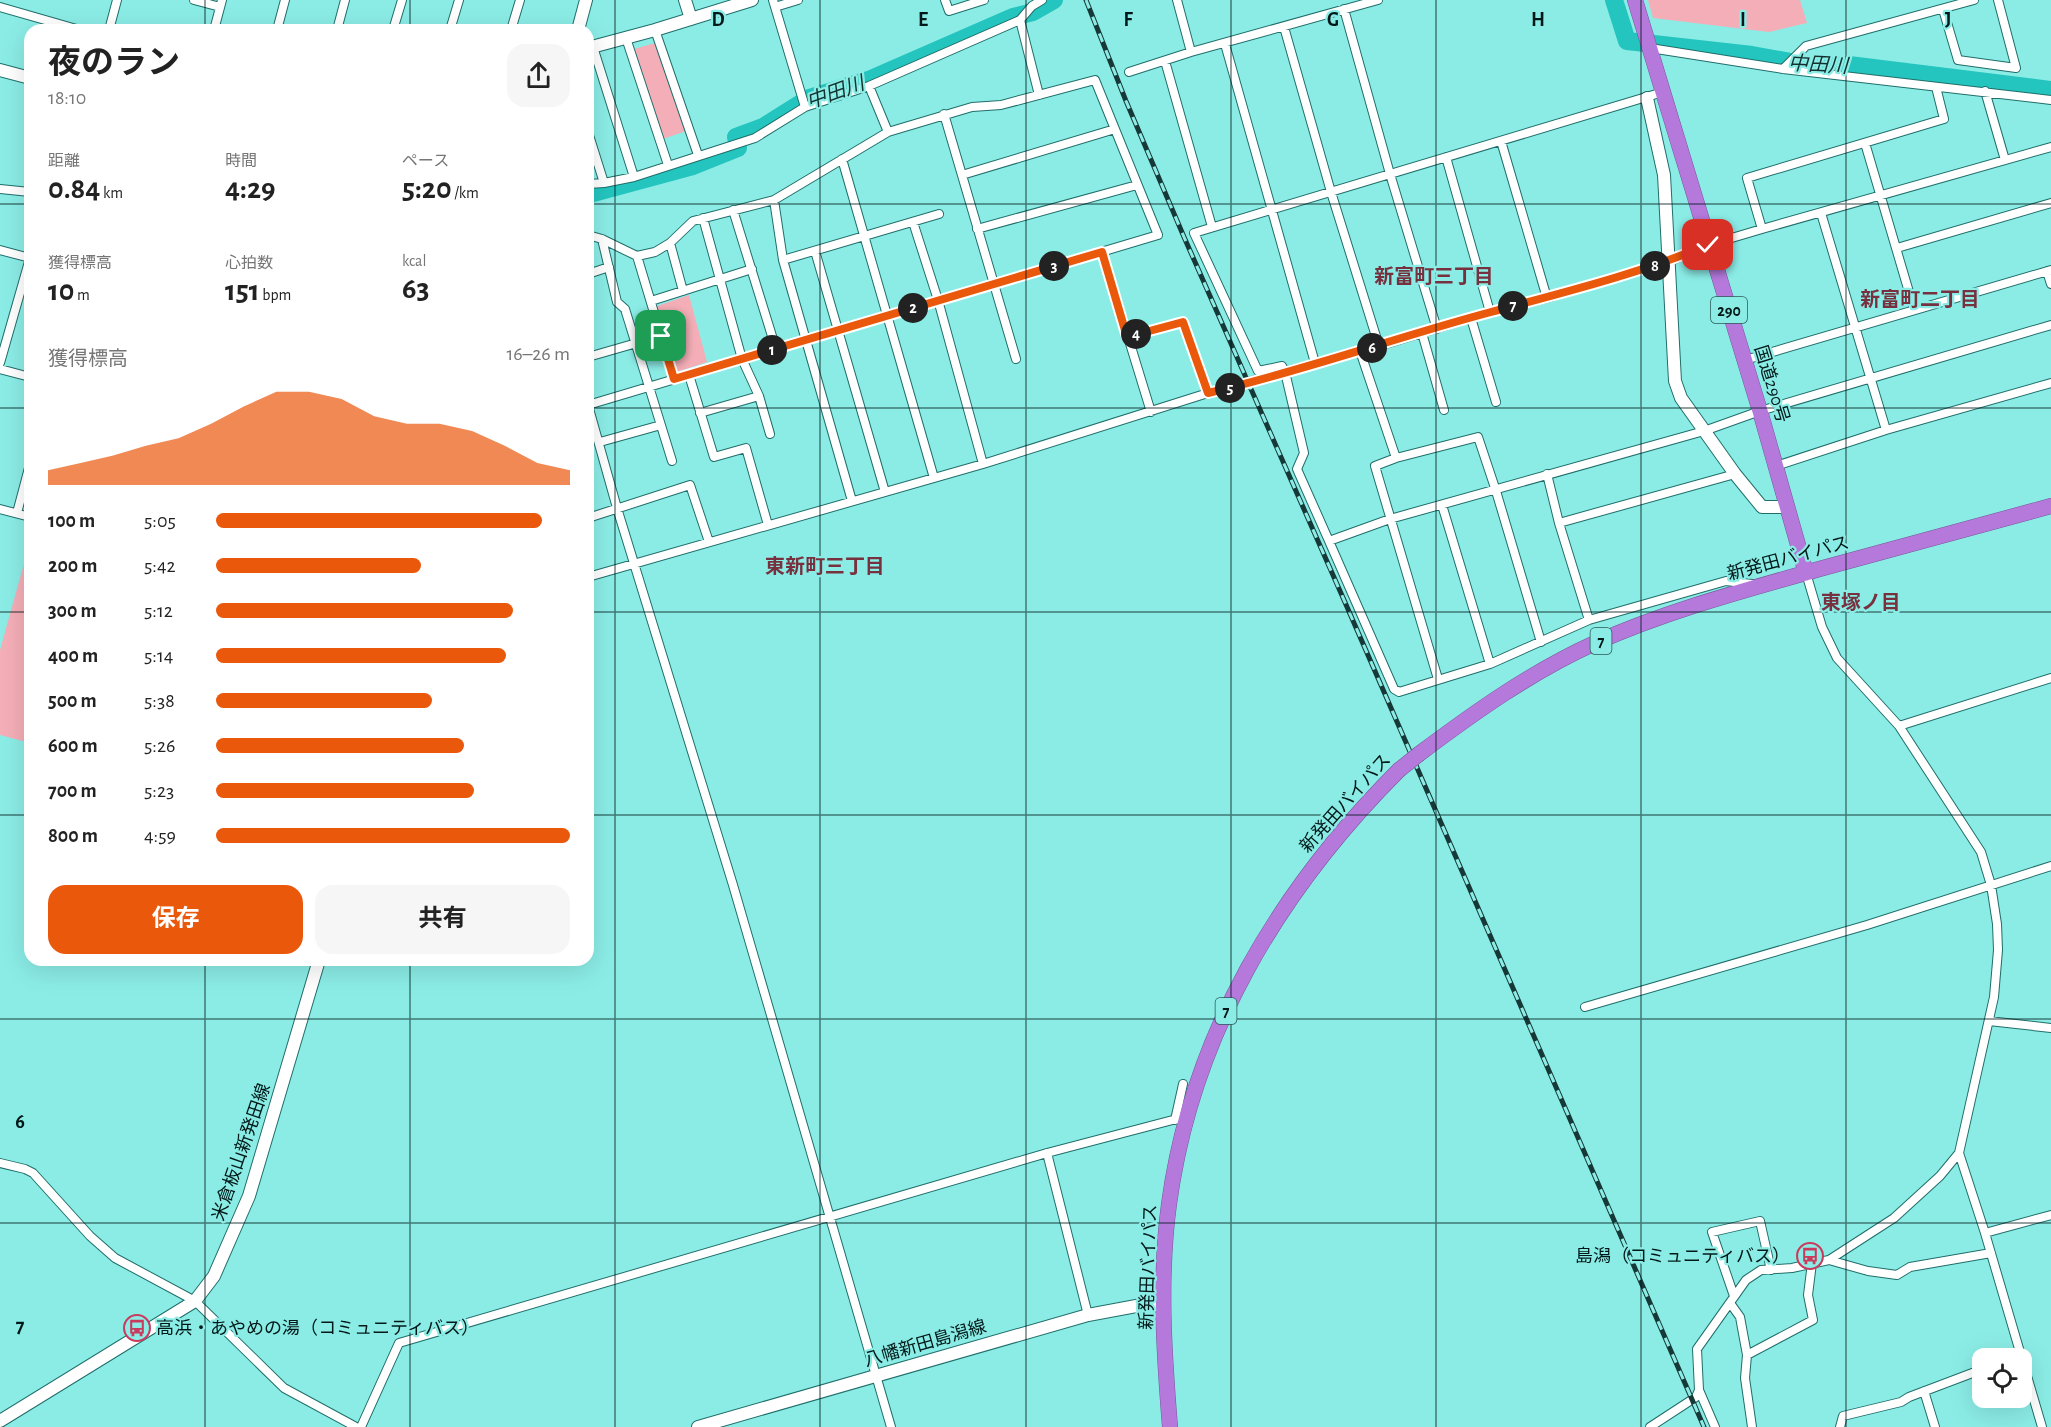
<!DOCTYPE html>
<html lang="ja">
<head>
<meta charset="utf-8">
<style>
  :root { --surface:#fff; --page:#f6f6f6; --text:#222; --muted:#767676; --accent:#ea580c }
  body { margin:0; font-family:"Alegreya Sans","Noto Sans JP",sans-serif; background:var(--page); color:var(--text); height:100vh; display:flex; flex-direction:column; font-size:22px; white-space:nowrap }
  * { box-sizing:border-box; margin:0 }
  p { font-size:20px; color:var(--muted) }
  .icon { flex:none; width:33px; height:33px; fill:none; stroke:currentColor; stroke-width:2; stroke-linecap:round; stroke-linejoin:round }
  .map { position:relative; flex:1; overflow:hidden }
  .details { position:absolute; left:24px; top:24px; width:570px; height:942px; display:flex; flex-direction:column; background:var(--surface); border-radius:18px; box-shadow:0 6px 24px #0002 }
  .details>* { flex:none }
  .controls { position:absolute; left:1972px; top:1348px; display:grid; gap:12px }
  .controls a { display:grid; place-items:center; width:60px; height:60px; border-radius:12px; background:var(--surface); box-shadow:0 6px 24px #0002; font-size:30px }
  .pin { position:absolute; display:grid; place-items:center; width:51px; height:51px; color:#fff; margin:-26px; border-radius:12px; box-shadow:0 3px 9px #0006 }
  .km { position:absolute; width:30px; height:30px; margin:-15px; border-radius:50%; background:#222; color:#fff; font-size:16px; line-height:30px; text-align:center }
  .round { display:grid; place-items:center; flex:none; width:63px; height:63px; border-radius:18px; background:var(--page) }
  .headline { display:flex; align-items:center; justify-content:space-between; height:102px; padding:0 24px }
  h1 { font-size:33px; font-weight:700; line-height:45px }
  .stats { display:grid; grid-template-columns:repeat(3,1fr); gap:9px; height:102px; padding:6px 24px }
  .stats div { display:grid; align-content:center }
  .stats b { font-size:30px; font-weight:700 }
  .stats small { font-size:16px; font-weight:400 }
  .stats p { font-size:16px }
  .chart { height:168px; padding:12px 24px }
  .chart p { display:flex; justify-content:space-between }
  .chart svg { width:100%; height:108px; margin-top:6px; fill:var(--accent); opacity:.7 }
  .cta { display:flex; gap:12px; margin-top:auto; padding:12px 24px }
  .cta a { flex:1; height:69px; border-radius:18px; background:var(--accent); color:#fff; font-size:24px; font-weight:700; line-height:69px; text-align:center }
  .cta a+a { background:var(--page); color:var(--text) }
  ul { padding:0 24px; list-style:none; font-size:20px }
  li { display:grid; grid-template-columns:96px 72px 1fr; align-items:center; height:45px }
  li i { height:15px; border-radius:8px; background:var(--accent) }
  .map>svg:first-child { display:block }
  .green { fill:#f4aeb7 }
  .lines { fill:none; stroke-linecap:round; stroke-linejoin:round }
  .river { stroke:#24c5bf; stroke-width:18 }
  .street-casing { stroke:#206e6a; stroke-width:10 }
  .secondary-casing { stroke:#206e6a; stroke-width:14 }
  .highway-casing { stroke:#765797; stroke-width:16 }
  .street { stroke:#fff; stroke-width:8 }
  .secondary { stroke:#fff; stroke-width:12 }
  .highway { stroke:#b579dc; stroke-width:15 }
  .rail-casing { stroke:#163938; stroke-width:5 }
  .rail { stroke:#8bece6; stroke-width:3; stroke-dasharray:9; stroke-linecap:butt }
  .highway-bridge-casing { stroke:#765797; stroke-width:16; stroke-linecap:butt }
  .highway-bridge { stroke:#b579dc; stroke-width:15 }
  .route-casing { stroke:#fff; stroke-width:12 }
  .route { stroke:#ea580c; stroke-width:8 }
  .grid { fill:none; stroke:#001817; stroke-width:1.5; stroke-opacity:0.55 }
  .labels { text-anchor:middle; stroke-width:4.5; stroke-linejoin:round; paint-order:stroke }
  .shield { fill:#8bece6; stroke:#2a5855; stroke-width:1.5 }
  .shield-label { font-size:16px; font-weight:bold; fill:#001817 }
  .street-label { font-size:18px; fill:#001817; stroke:#8bece6 }
  .poi-label { font-size:18px; fill:#001817; stroke:#8bece6; text-anchor:end }
  .water-label { font-size:20px; font-style:italic; fill:#12312f; stroke:#8bece6 }
  .neighbourhood-label { font-size:20px; font-weight:bold; fill:#77303e; stroke:#8bece6 }
  .grid-label { font-size:20px; text-anchor:middle; font-weight:bold; fill:#001817; stroke:#8bece6; stroke-width:4.5; stroke-linejoin:round; paint-order:stroke }
</style>
</head>
<body>
<div class="map">
<svg width="2051" height="1427" viewBox="0 0 2051 1427">
  <rect width="100%" height="100%" fill="#8bece6"/>
  <path class="green" d="M1648,0H1800L1807,23L1769,32L1653,18Z
    M655,43L686,131L663,139L634,49Z
    M689,295L707,362L677,372L657,306Z
    M30,542V743L0,735V650Z"/>
  <g class="lines">
    <path class="river" d="M1614,0L1627,41L1752,55L1818,67L1849,65L2051,90
      M593,193L693,166L738,148L736,137L763,127L809,98L871,79L1013,17L1033,12L1054,0"/>
    <defs>
      <path id="street" d="M194,0L220,7
        M773,0L805,107
        M945,0L949,11L984,0
        M1177,0L1191,52
        M0,7L80,30
        M775,7L798,0
        M1344,9L1390,174L1437,329
        M1943,9L1958,60L2016,68L1998,0
        M1020,20L1039,95
        M1284,27L1331,192L1379,346
        M109,30L117,0
        M214,30L222,0
        M277,30L285,0
        M337,30L345,0
        M393,30L402,0
        M450,30L459,0
        M511,30L520,0
        M655,30L698,155
        M626,38L668,165
        M1225,44L1315,363
        M593,47L634,177
        M1650,48L1783,69L2051,100
        M1165,61L1212,227
        M1783,69L1806,46L1974,0
        M1129,72L1191,52L1378,0
        M869,86L888,132
        M1985,91L2005,160
        M1663,92L1194,233L1258,371L1282,366L1285,372L1304,453L1297,469L1329,541L1390,519L1704,431L1760,411L2051,325
        M944,114L1016,359
        M588,132L604,183
        M1501,141L1547,298
        M1865,143L1914,309
        M1446,157L1490,312
        M842,159L934,478
        M962,175L1115,129
        M588,184L604,183L634,177L755,138L805,107L869,86L1020,20L1032,6L1042,0
        M0,189L30,192
        M774,200L783,260L852,501
        M733,210L776,349
        M1821,213L1886,430
        M703,218L742,359L759,396L770,434
        M913,222L938,300L983,464
        M977,229L1137,185
        M1762,229L1747,178L1944,119L1936,87
        M588,235L602,239L637,256L655,252L670,243L693,221L774,200L888,132L972,107L1001,105L1095,80L1158,235L588,405
        M602,239L617,302L625,309L672,461
        M670,243L683,291
        M1897,248L2051,203
        M0,250L30,258
        M815,251L885,492
        M1102,252L1151,412
        M637,256L674,379
        M783,260L939,214
        M2047,271L2051,284
        M588,274L609,267
        M651,301L752,269
        M1471,318L1496,402
        M1422,333L1444,410
        M1127,337L1183,322L1208,393
        M1360,351L1396,458
        M588,357L661,336
        M1745,360L2051,270
        M0,363L30,258
        M0,369L30,377
        M689,375L714,457L746,448L768,525
        M588,405L617,508L733,885L891,1427
        M700,413L759,396
        M600,442L661,425
        M1776,466L1886,430L2051,383
        M1547,474L1559,523L1589,620
        M1442,505L1490,664
        M0,509L30,517
        M17,513L30,464
        M588,518L690,485L709,542
        M1559,523L1735,474
        M1329,541L1394,689L1399,692L1490,664L1589,620L1726,581L1752,584
        M588,577L983,464L1208,393L1379,346L1490,312L1547,298L1668,262L1708,245L1762,229L2051,147
        M1438,679L1375,466L1396,458L1478,437L1496,491L1541,642
        M1899,726L2051,678
        M1585,1007L1867,925L2051,866
        M1989,1021L2051,1028
        M1175,1120L1183,1084
        M1047,1153L1088,1315
        M1959,1153L1985,1233L2042,1427
        M0,1163L25,1169L33,1173L90,1236L115,1258L195,1301L284,1388L356,1427
        M1985,1233L2051,1215
        M1829,1260L1868,1271L1897,1275L1910,1267L1991,1253
        M1734,1296L1712,1232L1760,1221L1771,1270
        M1730,1303L1740,1317L1747,1355L1745,1378L1752,1427
        M1747,1355L1813,1320L1808,1295L1812,1263
        M2010,1359L2021,1355
        M1699,1390L1715,1427
        M1924,1391L1935,1427
        M361,1427L399,1343L1047,1153L1188,1116
        M1650,1427L1696,1397L1699,1390L1697,1349L1746,1280L1761,1270L1792,1268L1829,1260L1894,1218L1940,1176L1959,1153L1994,997L1998,950L1997,924L1991,885L1981,852L1899,726L1837,658L1822,627L1806,573
        M1840,1427L1843,1416L1901,1402L1909,1397L1983,1369"/>
      <path id="secondary" d="M685,0L691,19
        M578,30L586,0
        M588,48L655,30L752,0
        M0,70L30,78
        M1647,98L1664,175L1675,381L1681,398L1735,474L1762,507H1786
        M0,1421L195,1301L214,1276L249,1196L319,960
        M698,1427L1088,1315L1163,1301"/>
      <path id="highway" d="M1635,0L1760,411L1806,573
        M1419,754C1475,712 1531,672 1595,643C1669,610 1746,590 1823,568C1899,547 1975,527 2051,506
        M1170,1427C1164,1353 1159,1278 1169,1204C1192,1034 1280,889 1399,770"/>
    </defs>
    <use href="#street" class="street-casing"/>
    <use href="#secondary" class="secondary-casing"/>
    <use href="#highway" class="highway-casing"/>
    <use href="#street" class="street"/>
    <use href="#secondary" class="secondary"/>
    <use href="#highway" class="highway"/>
    <defs>
      <path id="rail" d="M1086,0L1126,101L1184,237L1344,600L1704,1427"/>
    </defs>
    <use href="#rail" class="rail-casing"/>
    <use href="#rail" class="rail"/>
    <defs>
      <path id="highway-bridge" d="M1399,770L1419,754"/>
    </defs>
    <use href="#highway-bridge" class="highway-bridge-casing"/>
    <use href="#highway-bridge" class="highway-bridge"/>
  </g>
  <g class="lines">
    <defs>
      <path id="route" d="M661,336L674,379L1102,252L1127,337L1183,322L1208,393C1303,371 1397,337 1491,312C1565,292 1638,274 1708,245"/>
    </defs>
    <use href="#route" class="route-casing"/>
    <use href="#route" class="route"/>
  </g>
  <path class="grid" d="M205,0V30M410,0V30M615,0V1427M820,0V1427M1026,0V1427M1231,0V1427M1436,0V1427M1641,0V1427M1846,0V1427M0,204H30M588,204H2051M0,408H30M588,408H2051M0,612H30M588,612H2051M0,815H30M588,815H2051M205,960V1427M410,960V1427M0,1019H2051M0,1223H2051"/>
  <defs>
    <symbol id="bus-ring" viewBox="-11 -11 22 22"><circle r="9.5" fill="#8bece6" stroke="#ca3a5d" stroke-width="1.5"/><path d="M-5-6H5V4H4V6H2V4H-2V6H-4V4H-5ZM-3.5-4V0h7V-4ZM-3.5 1.2v1.5H-2V1.2ZM2 1.2v1.5H3.5V1.2Z" fill="#ca3a5d"/></symbol>
  </defs>
  <g fill-rule="evenodd">
    <use href="#bus-ring" x="1795" y="1241" width="30" height="30"/>
    <use href="#bus-ring" x="122" y="1313" width="30" height="30"/>
  </g>
  <g class="labels">
    <g class="shield">
      <rect x="1711" y="297" width="36" height="26" rx="4.5"/>
      <rect x="1590.5" y="628" width="21" height="26" rx="4.5"/>
      <rect x="1215.5" y="998" width="21" height="26" rx="4.5"/>
    </g>
    <g class="shield-label">
      <text x="1729" y="316">290</text>
      <text x="1601" y="647">7</text>
      <text x="1226" y="1017">7</text>
    </g>
    <g class="street-label">
      <text transform="translate(1772 384) rotate(73)" y="6">国道290号</text>
      <text transform="translate(1788 558) rotate(-15)" y="6">新発田バイパス</text>
      <text transform="translate(1345 803) rotate(-48)" y="6">新発田バイパス</text>
      <text transform="translate(241 1152) rotate(-71)" y="6">米倉板山新発田線</text>
      <text transform="translate(1148 1267) rotate(-88)" y="6">新発田バイパス</text>
      <text transform="translate(925 1343) rotate(-16)" y="6">八幡新田島潟線</text>
    </g>
    <g class="poi-label">
      <text x="1790" y="1262">島潟（コミュニティバス）</text>
      <text x="156" y="1334" text-anchor="start">高浜・あやめの湯（コミュニティバス）</text>
    </g>
    <g class="water-label">
      <text transform="translate(1818 64) rotate(3)" y="7">中田川</text>
      <text transform="translate(835 92) rotate(-20)" y="7">中田川</text>
    </g>
    <g class="neighbourhood-label">
      <text x="1434" y="283">新富町三丁目</text>
      <text x="1920" y="306">新富町二丁目</text>
      <text x="825" y="573">東新町三丁目</text>
      <text x="1861" y="609">東塚ノ目</text>
    </g>
  </g>
  <g class="grid-label">
    <text x="718" y="26">D</text>
    <text x="923" y="26">E</text>
    <text x="1128" y="26">F</text>
    <text x="1333" y="26">G</text>
    <text x="1538" y="26">H</text>
    <text x="1743" y="26">I</text>
    <text x="1948" y="26">J</text>
    <text x="20" y="1128">6</text>
    <text x="20" y="1332">7</text>
  </g>
</svg>
<div class="controls">
<a><svg class="icon" aria-label="locate" viewBox="0 0 24 24"><circle cx="12" cy="12" r="6"/><path d="M12 2v4M12 18v4M2 12h4M18 12h4"/></svg></a>
</div>
<div class="pin" style="left:661px;top:336px;background:#1e9e55"><svg class="icon" aria-label="arrive" viewBox="0 0 24 24"><path d="M6 21V4h12l-3 4 3 4H6"/></svg></div>
<div class="pin" style="left:1708px;top:245px;background:#d93025"><svg class="icon" aria-label="check" viewBox="0 0 24 24"><path d="M5 12l5 5 9-10"/></svg></div>
<b class="km" style="left:772px;top:350px">1</b>
<b class="km" style="left:913px;top:308px">2</b>
<b class="km" style="left:1054px;top:266px">3</b>
<b class="km" style="left:1136px;top:334px">4</b>
<b class="km" style="left:1230px;top:388px">5</b>
<b class="km" style="left:1372px;top:348px">6</b>
<b class="km" style="left:1513px;top:306px">7</b>
<b class="km" style="left:1655px;top:266px">8</b>
<section class="details">
<div class="headline"><div><h1>夜のラン</h1><p>18:10</p></div><a class="round"><svg class="icon" aria-label="share" viewBox="0 0 24 24"><path d="M12 15V3M7 8l5-5 5 5M5 13v7h14v-7"/></svg></a></div>
<div class="stats">
<div><p>距離</p><b>0.84<small> km</small></b></div>
<div><p>時間</p><b>4:29</b></div>
<div><p>ペース</p><b>5:20<small> /km</small></b></div>
</div>
<div class="stats">
<div><p>獲得標高</p><b>10<small> m</small></b></div>
<div><p>心拍数</p><b>151<small> bpm</small></b></div>
<div><p>kcal</p><b>63</b></div>
</div>
<div class="chart"><p><span>獲得標高</span>16–26 m</p>
<svg viewBox="0 0 160 44" preserveAspectRatio="none"><path d="M0 44V38L10 35L20 32L30 28L40 25L50 19L60 12L70 6L80 6L90 9L100 16L110 19L120 19L130 22L140 28L150 35L160 38V44z"/></svg>
</div>
<ul>
<li><b>100 m</b>5:05<i style="width:92%"></i></li>
<li><b>200 m</b>5:42<i style="width:58%"></i></li>
<li><b>300 m</b>5:12<i style="width:84%"></i></li>
<li><b>400 m</b>5:14<i style="width:82%"></i></li>
<li><b>500 m</b>5:38<i style="width:61%"></i></li>
<li><b>600 m</b>5:26<i style="width:70%"></i></li>
<li><b>700 m</b>5:23<i style="width:73%"></i></li>
<li><b>800 m</b>4:59<i style="width:100%"></i></li>
</ul>
<div class="cta"><a>保存</a><a>共有</a></div>
</section>
</div>
</body>
</html>
